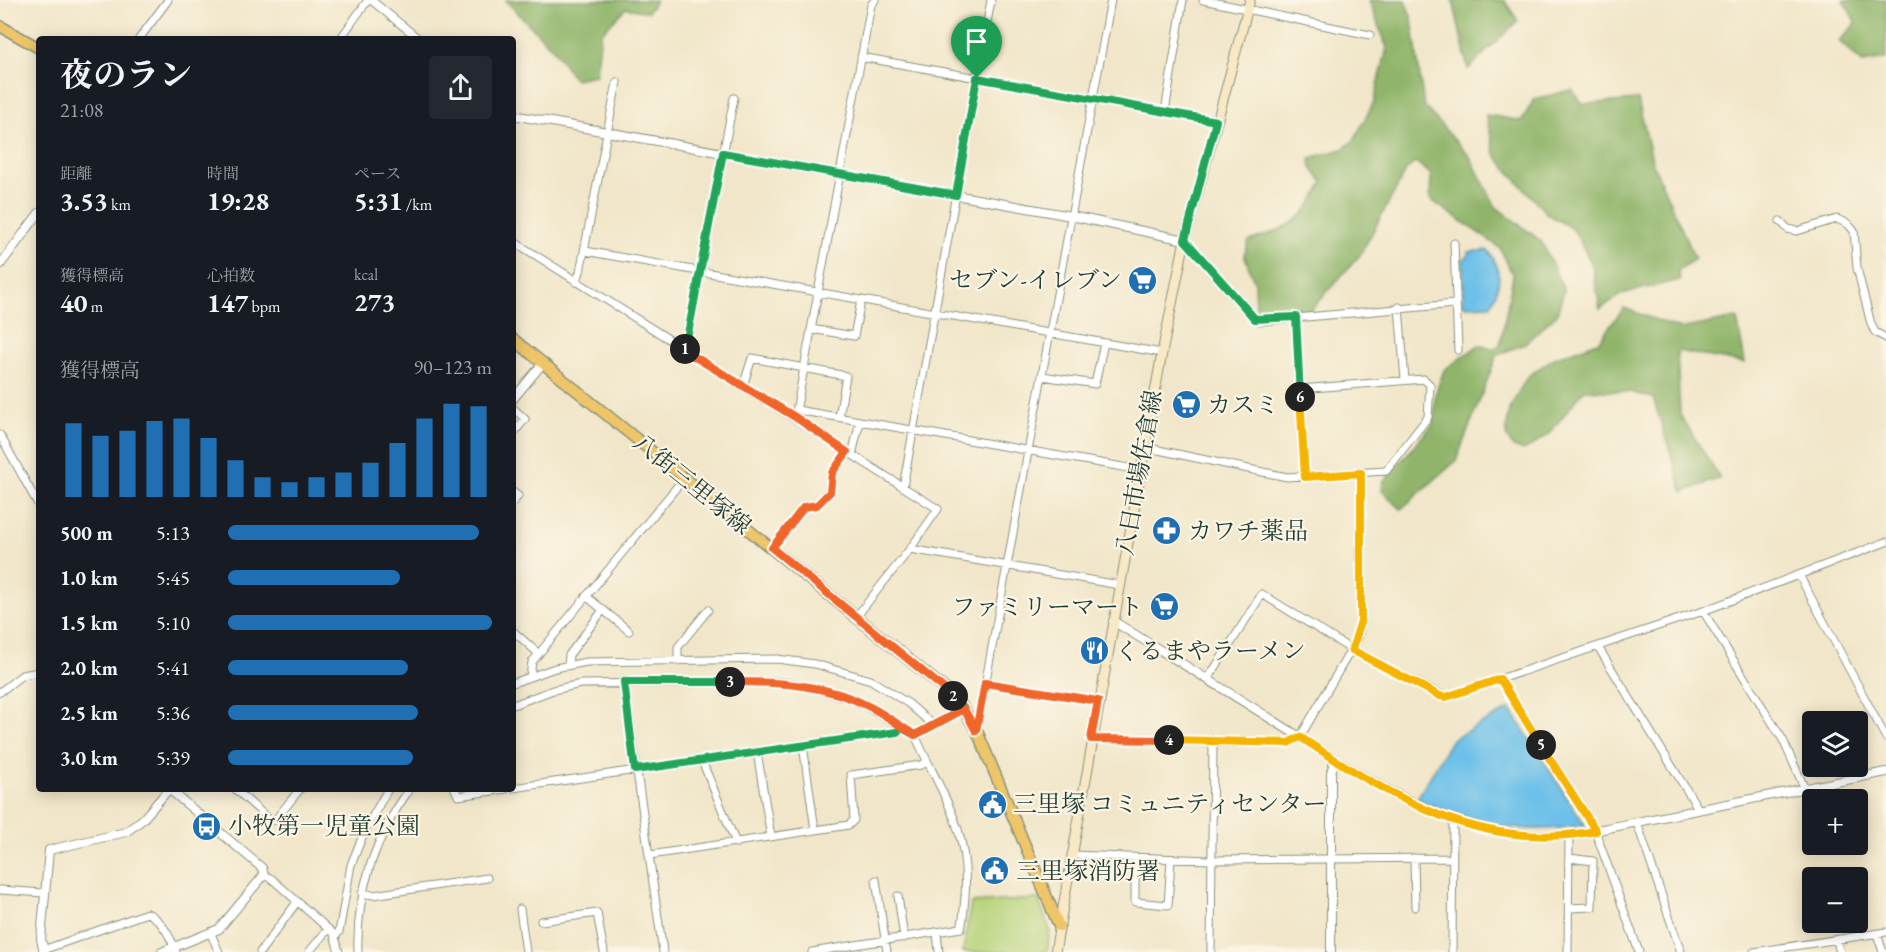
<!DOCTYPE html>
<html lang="ja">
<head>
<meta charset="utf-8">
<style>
  :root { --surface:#171b24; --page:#242831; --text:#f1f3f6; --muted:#9ea1a6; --accent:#1f6fb2 }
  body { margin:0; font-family:"EB Garamond","Noto Serif JP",serif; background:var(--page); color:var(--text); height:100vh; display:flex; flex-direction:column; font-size:22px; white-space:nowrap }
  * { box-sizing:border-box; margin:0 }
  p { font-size:20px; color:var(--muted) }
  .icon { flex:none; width:33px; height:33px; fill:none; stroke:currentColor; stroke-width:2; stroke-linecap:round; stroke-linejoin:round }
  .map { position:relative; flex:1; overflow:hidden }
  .sheet { position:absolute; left:36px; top:36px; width:480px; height:756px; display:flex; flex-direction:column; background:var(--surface); border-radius:6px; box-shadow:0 3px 15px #0003 }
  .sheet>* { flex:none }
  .fabs { position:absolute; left:1802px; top:711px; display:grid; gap:12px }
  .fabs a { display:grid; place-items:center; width:66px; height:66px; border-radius:6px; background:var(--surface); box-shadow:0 3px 15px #0003; font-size:30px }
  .pin { position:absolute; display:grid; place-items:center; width:51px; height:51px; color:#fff; margin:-62px -26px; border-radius:50% 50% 50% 0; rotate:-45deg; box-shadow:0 0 6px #0007 }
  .pin .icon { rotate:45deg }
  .km { position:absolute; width:30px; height:30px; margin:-15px; border-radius:50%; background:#222; color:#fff; font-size:16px; line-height:30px; text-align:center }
  .round { display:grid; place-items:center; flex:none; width:63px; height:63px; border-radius:6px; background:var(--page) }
  .head { display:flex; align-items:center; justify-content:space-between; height:102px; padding:0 24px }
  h1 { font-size:33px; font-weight:700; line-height:45px }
  .figures { display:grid; grid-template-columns:repeat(3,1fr); gap:9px; height:102px; padding:6px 24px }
  .figures div { display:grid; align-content:center }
  .figures b { font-size:26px; font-weight:700 }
  .figures small { font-size:16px; font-weight:400 }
  .figures p { font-size:16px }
  .chart { height:168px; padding:12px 24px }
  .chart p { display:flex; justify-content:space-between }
  .chart svg { width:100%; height:108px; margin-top:6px; stroke:var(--accent); stroke-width:6 }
  ul { padding:0 24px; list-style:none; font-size:20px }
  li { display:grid; grid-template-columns:96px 72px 1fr; align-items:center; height:45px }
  li i { height:15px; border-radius:8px; background:var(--accent) }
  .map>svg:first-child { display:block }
  .green { fill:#b6d37a; stroke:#6a8857; stroke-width:1.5 }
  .forest { fill:#90b56a; stroke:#58794f; stroke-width:1.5 }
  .water { fill:#6cc0e9; stroke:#467e8e; stroke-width:1.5 }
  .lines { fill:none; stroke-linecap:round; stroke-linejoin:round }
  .minor-casing { stroke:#88927e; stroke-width:9 }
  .tertiary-casing { stroke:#88927e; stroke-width:10 }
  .secondary-casing { stroke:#88927e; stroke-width:11 }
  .primary-casing { stroke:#88927e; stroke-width:13 }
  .minor { stroke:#fff; stroke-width:7 }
  .tertiary { stroke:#fff; stroke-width:8 }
  .secondary { stroke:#f8e8c3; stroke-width:9 }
  .primary { stroke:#eec569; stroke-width:10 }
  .split-1-casing { stroke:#fff; stroke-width:12 }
  .split-2-casing { stroke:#fff; stroke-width:12 }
  .split-3-casing { stroke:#fff; stroke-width:12 }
  .split-4-casing { stroke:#fff; stroke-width:12 }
  .split-5-casing { stroke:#fff; stroke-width:12 }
  .split-6-casing { stroke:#fff; stroke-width:12 }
  .split-7-casing { stroke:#fff; stroke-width:12 }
  .split-1 { stroke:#22a559; stroke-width:8 }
  .split-2 { stroke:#f0652b; stroke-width:8 }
  .split-3 { stroke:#22a559; stroke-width:8 }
  .split-4 { stroke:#f0652b; stroke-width:8 }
  .split-5 { stroke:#f5b400; stroke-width:8 }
  .split-6 { stroke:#f5b400; stroke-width:8 }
  .split-7 { stroke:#22a559; stroke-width:8 }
  .labels { text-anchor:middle; stroke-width:4.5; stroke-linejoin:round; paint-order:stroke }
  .poi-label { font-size:24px; fill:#1f3d34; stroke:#fcf5e5; text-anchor:start }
  .street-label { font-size:24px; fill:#1f3d34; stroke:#fcf5e5 }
</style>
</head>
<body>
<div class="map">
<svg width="1886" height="952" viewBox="0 0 1886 952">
  <rect width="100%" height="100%" fill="#fcf5e5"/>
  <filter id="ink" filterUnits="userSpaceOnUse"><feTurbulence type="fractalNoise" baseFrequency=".0167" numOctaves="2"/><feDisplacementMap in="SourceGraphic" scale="12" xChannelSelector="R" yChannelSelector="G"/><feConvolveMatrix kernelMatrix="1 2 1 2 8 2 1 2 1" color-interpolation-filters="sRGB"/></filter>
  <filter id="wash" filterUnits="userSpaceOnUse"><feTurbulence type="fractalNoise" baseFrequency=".008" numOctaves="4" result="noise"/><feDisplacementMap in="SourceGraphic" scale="24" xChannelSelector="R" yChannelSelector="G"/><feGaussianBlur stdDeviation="1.35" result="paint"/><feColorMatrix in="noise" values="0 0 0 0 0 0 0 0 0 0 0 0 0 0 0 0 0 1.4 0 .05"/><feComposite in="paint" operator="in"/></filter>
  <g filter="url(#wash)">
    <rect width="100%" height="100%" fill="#f1e6c9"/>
    <path class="green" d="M1038,899L1050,930L1047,952H963L971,903Z"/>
    <path class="forest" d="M505,0H656L648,12L626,8L601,33L596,75L574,79L555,51Z
      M1369,0H1405L1412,19L1424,106L1470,157L1496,207L1541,241L1564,290L1557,314L1524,344L1497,355L1456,461L1401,509L1382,491L1383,482L1434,423L1435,395L1444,370L1479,345L1493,349L1500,345L1513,276L1500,248L1430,199L1431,175L1416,162L1407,169L1360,255L1310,311H1256L1255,283L1244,255L1249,241C1290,226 1303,224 1323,182L1311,168L1310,158L1343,149L1354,140L1374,102L1387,48Z
      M1453,0H1504L1518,21L1468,69Z
      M1843,0H1886V59L1862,63L1839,41L1856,23Z
      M1572,90L1583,104L1638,100L1653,164L1695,259L1678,270L1680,280L1622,294L1600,309L1592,264L1573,229L1547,214L1506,168L1495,154L1486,115L1522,121L1534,99Z
      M1624,308L1680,329L1737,318L1745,363L1677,351L1680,415L1720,478L1683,492L1653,398L1630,392L1584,390L1548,435L1524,451L1513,447L1506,436L1509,409L1527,377L1554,358L1598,342Z"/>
    <path class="water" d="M1488,250C1503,270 1501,284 1491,305L1466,306L1463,304V260L1468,256V252Z
      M1510,709L1585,825C1516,836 1480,825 1417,799L1452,739Z"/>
  </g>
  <g filter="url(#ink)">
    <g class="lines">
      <defs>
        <path id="minor" d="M371,0L419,39
          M1203,0L1370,35
          M139,39L168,0
          M340,39L368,0
          M861,57L1216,121
          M1165,112L1183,0
          M1780,221L1788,229L1797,231L1837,219L1848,224L1854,231L1857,268L1871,324L1875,332L1886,338
          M1185,240L1255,319L1261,321L1455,304
          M513,241L938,509L910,549L856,617
          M1454,243L1458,350
          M585,251L1162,353
          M576,282L580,272L617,82
          M1399,307L1405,380
          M1296,317L1305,477
          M811,329L854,336L861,301
          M685,351L734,98
          M1042,376L1095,384L1104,343
          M743,386L752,358L846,376L839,417
          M513,408L525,419L513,434
          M797,410L1140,470
          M795,417L871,5L875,0
          M0,435L39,506
          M1144,447L1287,477L1386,471L1428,417L1430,385L1424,379L1300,389
          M852,455L860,421
          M903,487L991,0
          M513,492L518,496L513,502
          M772,548L804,507L817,505L829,492L832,473L847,452
          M910,549L1119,585
          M1799,575L1886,738
          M586,596L629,631
          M1703,611L1783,740L1805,789
          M513,631L539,654
          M1598,647L1699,810
          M678,661V647L708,610
          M568,665L569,655L603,610
          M530,676L532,662L685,477
          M1208,679L1262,594L1352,650L1446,697L1703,611L1886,542
          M1500,679L1593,825L1639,952
          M624,682L663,952
          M513,683L555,668L587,662L777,659L815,664L871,680L909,704L933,725
          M985,683L1098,701
          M0,692L22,675L39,672
          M513,705L553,690L581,684L781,682L802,685L857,701L915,735L964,709
          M977,729L1111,0
          M1091,739L1288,743L1300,737L1359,636L1361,621V473
          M803,745L815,830
          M757,752L771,837
          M702,761L736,843
          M513,788L897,732L902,728
          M235,789L271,821L276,819L300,789
          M455,789L458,796L506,789
          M1637,823L1681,952
          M650,855L849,825L854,820L851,775L921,765L927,762
          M1071,855L1211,860L1452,858
          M1414,858L1415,907
          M1135,859V902L1168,905L1171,859
          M264,875L272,879L334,934L339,952
          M876,880L887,952
          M0,890L44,893
          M362,893L373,895L487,878
          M898,896L904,938
          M1569,908L1592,907L1593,861L1569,858
          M520,909L526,952
          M541,921L597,913L604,952
          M937,933L939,952
          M211,934L219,952
          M1877,934L1883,952
          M336,936L339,932L351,865L365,830L388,789
          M1837,941L1840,952
          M43,950L147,913C161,918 171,938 176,952
          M260,952L297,902
          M309,952L328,929
          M358,952C356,893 375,836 410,789
          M812,952L961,928C964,918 964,906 965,896C970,827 941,794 915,735
          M1211,952L1213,741
          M1452,952L1453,821
          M1568,952L1569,836
          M1754,952L1886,932"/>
        <path id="tertiary" d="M513,115L1071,216L1185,240
          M0,265L39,213
          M513,399L543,363
          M1113,621C1168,655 1224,689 1279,724C1376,784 1468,852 1588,832L1886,772
          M44,952L41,939L49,850L126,832L143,819L169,789
          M162,952L219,929L264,875L262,868L169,789
          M1331,952V772L1335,760"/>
        <path id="secondary" d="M1055,952L1162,353L1185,240L1250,0"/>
        <path id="primary" d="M0,26L39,48
          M513,339L945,689L961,705L977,731L1059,926"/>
      </defs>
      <use href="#minor" class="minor-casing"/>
      <use href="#tertiary" class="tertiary-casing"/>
      <use href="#secondary" class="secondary-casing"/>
      <use href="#primary" class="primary-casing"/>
      <use href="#minor" class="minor"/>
      <use href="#tertiary" class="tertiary"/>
      <use href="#secondary" class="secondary"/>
      <use href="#primary" class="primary"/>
    </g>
  </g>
  <g class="lines" filter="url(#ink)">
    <defs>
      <path id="split-1" d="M685,349L723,153L956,195L977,78"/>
      <path id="split-2" d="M685,349V351L795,417L847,452L832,473L830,492L817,505L804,507L772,548L953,696"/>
      <path id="split-3" d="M730,682H624L635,770L897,732L902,728L915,735L964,709L953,696"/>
      <path id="split-4" d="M730,682C779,682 828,684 872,708C887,716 900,726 915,735L964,709L976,731L985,683L1098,701L1091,739L1169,740"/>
      <path id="split-5" d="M1169,740L1288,743L1300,737C1393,798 1480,853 1596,831L1541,745"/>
      <path id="split-6" d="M1300,397L1305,477L1361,473V621L1352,650L1440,696L1446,697L1500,679L1541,745"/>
      <path id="split-7" d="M977,78L1216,121L1185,240L1255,319L1296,317L1300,397"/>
    </defs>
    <use href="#split-1" class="split-1-casing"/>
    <use href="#split-2" class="split-2-casing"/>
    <use href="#split-3" class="split-3-casing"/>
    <use href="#split-4" class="split-4-casing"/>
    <use href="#split-5" class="split-5-casing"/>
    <use href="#split-6" class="split-6-casing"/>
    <use href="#split-7" class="split-7-casing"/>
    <use href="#split-1" class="split-1"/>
    <use href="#split-2" class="split-2"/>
    <use href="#split-3" class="split-3"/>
    <use href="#split-4" class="split-4"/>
    <use href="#split-5" class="split-5"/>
    <use href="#split-6" class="split-6"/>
    <use href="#split-7" class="split-7"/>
  </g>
  <defs>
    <symbol id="supermarket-disc" viewBox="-11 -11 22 22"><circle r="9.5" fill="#1f6fb2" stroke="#fcf5e5"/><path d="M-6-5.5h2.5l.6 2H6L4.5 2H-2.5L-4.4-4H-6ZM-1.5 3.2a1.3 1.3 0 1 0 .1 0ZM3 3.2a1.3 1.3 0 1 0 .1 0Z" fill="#fff"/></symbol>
    <symbol id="pharmacy-disc" viewBox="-11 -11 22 22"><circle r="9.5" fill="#1f6fb2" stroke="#fcf5e5"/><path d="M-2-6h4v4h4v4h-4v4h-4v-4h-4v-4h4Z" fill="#fff"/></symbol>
    <symbol id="restaurant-disc" viewBox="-11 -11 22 22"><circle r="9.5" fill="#1f6fb2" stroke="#fcf5e5"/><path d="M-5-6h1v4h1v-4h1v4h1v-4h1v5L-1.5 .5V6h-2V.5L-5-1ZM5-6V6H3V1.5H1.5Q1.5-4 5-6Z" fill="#fff"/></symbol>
    <symbol id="civic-disc" viewBox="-11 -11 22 22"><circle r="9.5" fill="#1f6fb2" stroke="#fcf5e5"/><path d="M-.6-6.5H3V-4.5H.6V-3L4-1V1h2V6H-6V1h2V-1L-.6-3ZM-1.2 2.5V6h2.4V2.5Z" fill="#fff"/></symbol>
    <symbol id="bus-disc" viewBox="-11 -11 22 22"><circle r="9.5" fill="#1f6fb2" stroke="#fcf5e5"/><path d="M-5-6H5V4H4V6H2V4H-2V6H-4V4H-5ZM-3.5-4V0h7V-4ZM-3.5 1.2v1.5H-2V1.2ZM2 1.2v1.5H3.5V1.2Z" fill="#fff"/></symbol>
  </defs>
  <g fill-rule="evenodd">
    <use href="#supermarket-disc" x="1126" y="264" width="33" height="33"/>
    <use href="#supermarket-disc" x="1170" y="388" width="33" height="33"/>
    <use href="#pharmacy-disc" x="1150" y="514" width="33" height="33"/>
    <use href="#supermarket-disc" x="1148" y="590" width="33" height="33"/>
    <use href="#restaurant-disc" x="1078" y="634" width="33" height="33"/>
    <use href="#civic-disc" x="976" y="788" width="33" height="33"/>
    <use href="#bus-disc" x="190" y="810" width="33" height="33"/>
    <use href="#civic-disc" x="978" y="854" width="33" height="33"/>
  </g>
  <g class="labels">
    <g class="poi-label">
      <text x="1122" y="288" text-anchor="end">セブン-イレブン</text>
      <text x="1207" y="413">カスミ</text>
      <text x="1188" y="539">カワチ薬品</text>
      <text x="1143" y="615" text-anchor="end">ファミリーマート</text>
      <text x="1115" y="659">くるまやラーメン</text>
      <text x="1013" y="812">三里塚 コミュニティセンター</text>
      <text x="228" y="834">小牧第一児童公園</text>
      <text x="1016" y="879">三里塚消防署</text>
    </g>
    <g class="street-label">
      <text transform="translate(1139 473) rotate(-80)" y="8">八日市場佐倉線</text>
      <text transform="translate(692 484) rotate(39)" y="8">八街三里塚線</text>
    </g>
  </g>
</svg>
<div class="fabs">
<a><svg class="icon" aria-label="layers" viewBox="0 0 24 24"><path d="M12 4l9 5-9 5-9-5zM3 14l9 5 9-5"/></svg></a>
<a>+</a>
<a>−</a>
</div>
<div class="pin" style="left:977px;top:78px;background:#1e9e55"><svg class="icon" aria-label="arrive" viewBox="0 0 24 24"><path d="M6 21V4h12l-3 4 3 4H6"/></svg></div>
<b class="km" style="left:685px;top:349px">1</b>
<b class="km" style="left:953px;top:696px">2</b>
<b class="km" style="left:730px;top:682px">3</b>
<b class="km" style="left:1169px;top:740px">4</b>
<b class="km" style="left:1541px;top:745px">5</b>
<b class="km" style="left:1300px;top:397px">6</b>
<section class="sheet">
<div class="head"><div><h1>夜のラン</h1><p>21:08</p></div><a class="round"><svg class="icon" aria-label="share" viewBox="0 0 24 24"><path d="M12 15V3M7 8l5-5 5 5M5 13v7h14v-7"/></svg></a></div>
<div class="figures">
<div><p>距離</p><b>3.53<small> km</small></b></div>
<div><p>時間</p><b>19:28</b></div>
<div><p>ペース</p><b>5:31<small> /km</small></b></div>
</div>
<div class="figures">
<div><p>獲得標高</p><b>40<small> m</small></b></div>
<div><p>心拍数</p><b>147<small> bpm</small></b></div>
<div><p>kcal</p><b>273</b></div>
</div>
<div class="chart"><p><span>獲得標高</span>90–123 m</p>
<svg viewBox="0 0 160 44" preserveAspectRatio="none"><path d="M5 44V14M15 44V19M25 44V17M35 44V13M45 44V12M55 44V20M65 44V29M75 44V36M85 44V38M95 44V36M105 44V34M115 44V30M125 44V22M135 44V12M145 44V6M155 44V7"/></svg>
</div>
<ul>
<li><b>500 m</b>5:13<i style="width:95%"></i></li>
<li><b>1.0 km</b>5:45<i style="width:65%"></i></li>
<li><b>1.5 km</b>5:10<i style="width:100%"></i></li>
<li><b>2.0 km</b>5:41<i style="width:68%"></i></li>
<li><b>2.5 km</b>5:36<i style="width:72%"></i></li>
<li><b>3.0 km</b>5:39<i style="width:70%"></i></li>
</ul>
</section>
</div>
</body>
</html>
